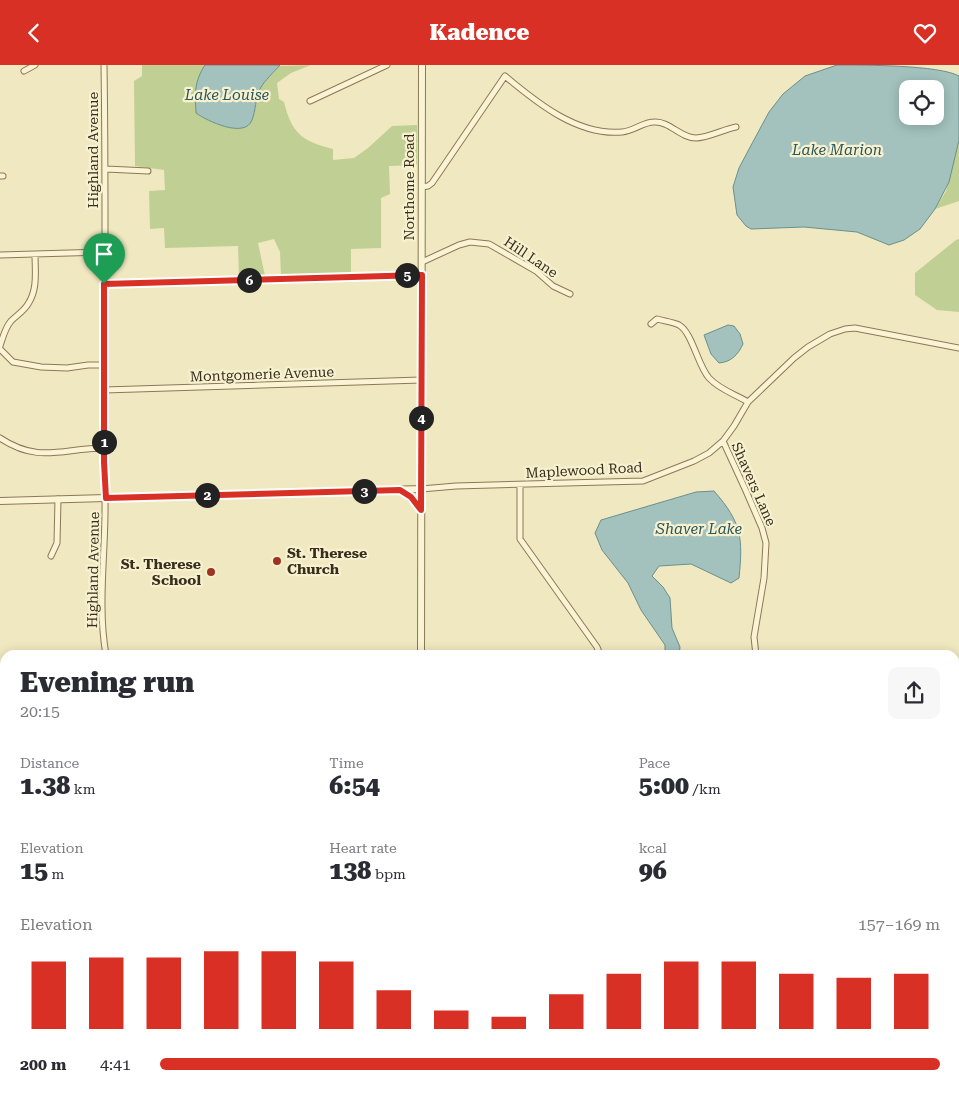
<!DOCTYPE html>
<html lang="en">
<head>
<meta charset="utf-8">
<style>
  :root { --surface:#fff; --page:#f7f7f7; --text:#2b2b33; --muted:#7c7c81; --accent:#d93025 }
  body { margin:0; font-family:"Roboto Serif",serif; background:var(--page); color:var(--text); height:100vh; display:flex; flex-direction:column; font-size:19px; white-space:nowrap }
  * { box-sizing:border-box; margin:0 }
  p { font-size:16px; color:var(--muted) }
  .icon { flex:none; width:28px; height:28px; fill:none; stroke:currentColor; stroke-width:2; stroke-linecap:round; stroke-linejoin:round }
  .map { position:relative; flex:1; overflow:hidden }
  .panel { position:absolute; left:0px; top:585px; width:960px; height:444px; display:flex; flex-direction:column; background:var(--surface); border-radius:15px 15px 0 0; box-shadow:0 2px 12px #0003 }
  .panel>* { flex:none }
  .tools { position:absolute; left:899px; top:15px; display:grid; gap:10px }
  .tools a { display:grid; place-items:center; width:45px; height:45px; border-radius:10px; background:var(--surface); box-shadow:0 2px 12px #0003; font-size:25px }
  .pin { position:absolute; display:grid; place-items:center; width:42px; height:42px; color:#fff; margin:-51px -21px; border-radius:50% 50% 50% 0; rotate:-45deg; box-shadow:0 0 5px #0007 }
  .pin .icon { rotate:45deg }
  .km { position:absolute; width:25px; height:25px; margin:-12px; border-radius:50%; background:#222; color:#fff; font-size:14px; line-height:25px; text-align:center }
  .round { display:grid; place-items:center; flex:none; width:52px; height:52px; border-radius:10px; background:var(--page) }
  .overview { display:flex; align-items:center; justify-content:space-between; height:85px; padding:0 20px }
  h1 { font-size:28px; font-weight:800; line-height:38px }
  .metrics { display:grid; grid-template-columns:repeat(3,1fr); gap:8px; height:85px; padding:5px 20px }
  .metrics div { display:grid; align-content:center }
  .metrics b { font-size:25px; font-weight:800 }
  .metrics small { font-size:14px; font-weight:400 }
  .metrics p { font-size:14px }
  .chart { height:140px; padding:10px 20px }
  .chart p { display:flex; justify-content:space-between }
  .chart svg { width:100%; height:90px; margin-top:5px; stroke:var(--accent); stroke-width:6 }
  ul { padding:0 20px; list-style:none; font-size:16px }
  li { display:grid; grid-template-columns:80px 60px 1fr; align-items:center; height:38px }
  li i { height:12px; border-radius:6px; background:var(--accent) }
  header { display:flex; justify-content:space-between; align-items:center; height:65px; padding:0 20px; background:var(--accent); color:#fff; font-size:22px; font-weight:800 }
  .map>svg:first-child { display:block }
  .green { fill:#c0cf93 }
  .water { fill:#a3c2bd; stroke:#6a908c; fill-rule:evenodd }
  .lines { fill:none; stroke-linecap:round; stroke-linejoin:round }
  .minor-casing { stroke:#8a7957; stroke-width:7 }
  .tertiary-casing { stroke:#8a7957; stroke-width:8 }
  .minor { stroke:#faf4d4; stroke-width:5 }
  .tertiary { stroke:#faf4d4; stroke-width:6 }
  .route-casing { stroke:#fff; stroke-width:10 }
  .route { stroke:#d93025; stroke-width:6 }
  .poi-dot { fill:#9c3324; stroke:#f7f1d0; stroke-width:2 }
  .labels { text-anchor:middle; stroke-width:4.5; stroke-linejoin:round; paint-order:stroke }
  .street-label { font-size:14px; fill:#392e1c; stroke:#f7f1d0 }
  .poi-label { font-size:14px; font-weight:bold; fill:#392e1c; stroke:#f7f1d0; text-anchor:start }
  .water-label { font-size:15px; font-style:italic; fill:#2b565a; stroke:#f7f1d0 }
</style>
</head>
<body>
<header><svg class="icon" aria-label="back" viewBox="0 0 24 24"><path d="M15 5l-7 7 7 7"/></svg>Kadence<svg class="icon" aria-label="heart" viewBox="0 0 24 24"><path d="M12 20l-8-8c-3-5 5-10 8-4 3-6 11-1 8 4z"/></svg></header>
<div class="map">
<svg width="959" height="1028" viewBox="0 0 959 1028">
  <rect width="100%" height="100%" fill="#f0e8c0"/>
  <path class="green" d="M142,0H205C194,17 195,28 196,48C207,56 244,74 252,55C256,46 255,35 260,25C264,16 273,8 279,1L311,0L291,8L277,18L279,34L284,37C292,69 302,76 333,84V95L354,93L368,83L392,61L417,60V100L389,101L390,129L381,133V183L351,184V208L281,210L280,187L274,174L258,178L265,211L239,212L238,181L165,183L164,163L150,164L149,126L165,125L164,105L135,101L134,16L142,11Z
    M959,75V136L935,144L946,126Z
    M959,174V247L937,245L915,230V208L956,175Z"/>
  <path class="water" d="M205,0H280C274,7 264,16 260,24C255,34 256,45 252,55C245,74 207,56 196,48C195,28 194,17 205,0Z
    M837,0C864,0 939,0 959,11V75L949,117L935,144L920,164L904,175L889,180L857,167L804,162L751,164L746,161L737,150L733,122L739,103L748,86L769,47L783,29L805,11ZM908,24H935V51H908Z
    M728,260L734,261L740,269L743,279C738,290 731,297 719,298L711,289L704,270Z
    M714,426C742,458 743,473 739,513L731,518L691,499L659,501L652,511L663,522L670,533L672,563L680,582L679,590H665V580L641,545L628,518L602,485L595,468L601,455L696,427Z"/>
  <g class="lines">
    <defs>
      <path id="minor" d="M104,0C106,132 105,265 104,397C104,410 105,423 105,435C106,486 97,539 106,590
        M24,6L35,0
        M310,36L387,0
        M106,104L148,106
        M0,111H3
        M422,122L428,121L432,118L505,11C537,38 578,71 622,67C634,66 643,57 654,57C670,56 680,73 696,73C707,73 725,64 736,62
        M0,190L104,187
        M422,197L459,180L470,177L489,179L536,206L553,221L570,229
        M104,219L422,210
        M651,259L657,254C664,256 673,257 679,260C692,267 698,301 709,313C720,325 735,329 748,337
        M0,281C3,272 5,263 11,256C17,250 24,246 28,239C38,224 35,206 35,189
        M0,284L13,297L41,302L67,303L88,300H105
        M104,325L421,315
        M0,373C39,399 63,383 104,383
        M723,376L746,426L762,463L766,478L764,513L754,572L756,590
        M520,420V474L597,582L600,590
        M421,424L456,421L643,416L694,396L709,388L723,376L734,361L748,337L794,293L808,282L830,269L845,264L855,263L959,283
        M51,491L57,478L58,434
        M0,698H5
        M0,788H5
        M0,866H5
        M0,931L5,944
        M956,945L959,961
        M549,1024L550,1028
        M622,1024V1028
        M103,1028V1024
        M868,1028L869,1024"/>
      <path id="tertiary" d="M401,426L411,432L421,444
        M0,436L421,424
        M421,590L422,0
        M419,1028V1024"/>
    </defs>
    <use href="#minor" class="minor-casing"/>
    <use href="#tertiary" class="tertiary-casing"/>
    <use href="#minor" class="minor"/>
    <use href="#tertiary" class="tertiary"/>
  </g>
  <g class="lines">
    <defs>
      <path id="route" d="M422,210L421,445L411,432L400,425L106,433L104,397V219Z"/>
    </defs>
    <use href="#route" class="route-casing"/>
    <use href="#route" class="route"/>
  </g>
  <g class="poi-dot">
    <circle cx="277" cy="496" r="5"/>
    <circle cx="211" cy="507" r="5"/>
  </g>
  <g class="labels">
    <g class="street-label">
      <text transform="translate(93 85) rotate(-90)" y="5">Highland Avenue</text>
      <text transform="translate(409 122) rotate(-90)" y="5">Northome Road</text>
      <text transform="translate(531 192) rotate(34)" y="5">Hill Lane</text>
      <text transform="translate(262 309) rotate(-2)" y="5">Montgomerie Avenue</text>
      <text transform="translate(584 405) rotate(-3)" y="5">Maplewood Road</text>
      <text transform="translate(754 419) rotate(66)" y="5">Shavers Lane</text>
      <text transform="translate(93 505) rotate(-89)" y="5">Highland Avenue</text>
    </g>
    <g class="poi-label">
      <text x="287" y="493">St. Therese<tspan x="287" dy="16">Church</tspan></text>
      <text x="201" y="504" text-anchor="end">St. Therese<tspan x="201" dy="16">School</tspan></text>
    </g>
    <g class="water-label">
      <text x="227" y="35">Lake Louise</text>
      <text x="837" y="90">Lake Marion</text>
      <text x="699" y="469">Shaver Lake</text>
    </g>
  </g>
</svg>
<div class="tools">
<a><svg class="icon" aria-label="locate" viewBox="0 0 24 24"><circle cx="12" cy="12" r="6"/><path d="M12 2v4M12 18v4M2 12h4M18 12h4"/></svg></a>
</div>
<div class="pin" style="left:104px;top:219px;background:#1e9e55"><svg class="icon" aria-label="arrive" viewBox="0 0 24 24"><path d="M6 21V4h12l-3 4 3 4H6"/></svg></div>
<b class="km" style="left:104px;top:377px">1</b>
<b class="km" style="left:207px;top:430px">2</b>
<b class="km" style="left:364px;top:426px">3</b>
<b class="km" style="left:421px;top:353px">4</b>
<b class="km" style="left:407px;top:210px">5</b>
<b class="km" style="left:249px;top:215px">6</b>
<section class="panel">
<div class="overview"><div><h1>Evening run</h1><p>20:15</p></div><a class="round"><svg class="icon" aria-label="share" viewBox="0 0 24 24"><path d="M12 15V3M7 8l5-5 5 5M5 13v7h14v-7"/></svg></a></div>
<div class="metrics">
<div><p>Distance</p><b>1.38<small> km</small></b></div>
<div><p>Time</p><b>6:54</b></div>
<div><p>Pace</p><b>5:00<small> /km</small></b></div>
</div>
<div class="metrics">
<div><p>Elevation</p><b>15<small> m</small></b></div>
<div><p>Heart rate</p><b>138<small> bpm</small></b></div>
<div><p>kcal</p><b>96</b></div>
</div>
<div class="chart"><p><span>Elevation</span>157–169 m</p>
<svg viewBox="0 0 160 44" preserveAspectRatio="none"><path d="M5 44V11M15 44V9M25 44V9M35 44V6M45 44V6M55 44V11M65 44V25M75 44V35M85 44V38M95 44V27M105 44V17M115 44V11M125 44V11M135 44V17M145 44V19M155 44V17"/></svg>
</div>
<ul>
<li><b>200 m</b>4:41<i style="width:100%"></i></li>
</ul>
</section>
</div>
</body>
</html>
